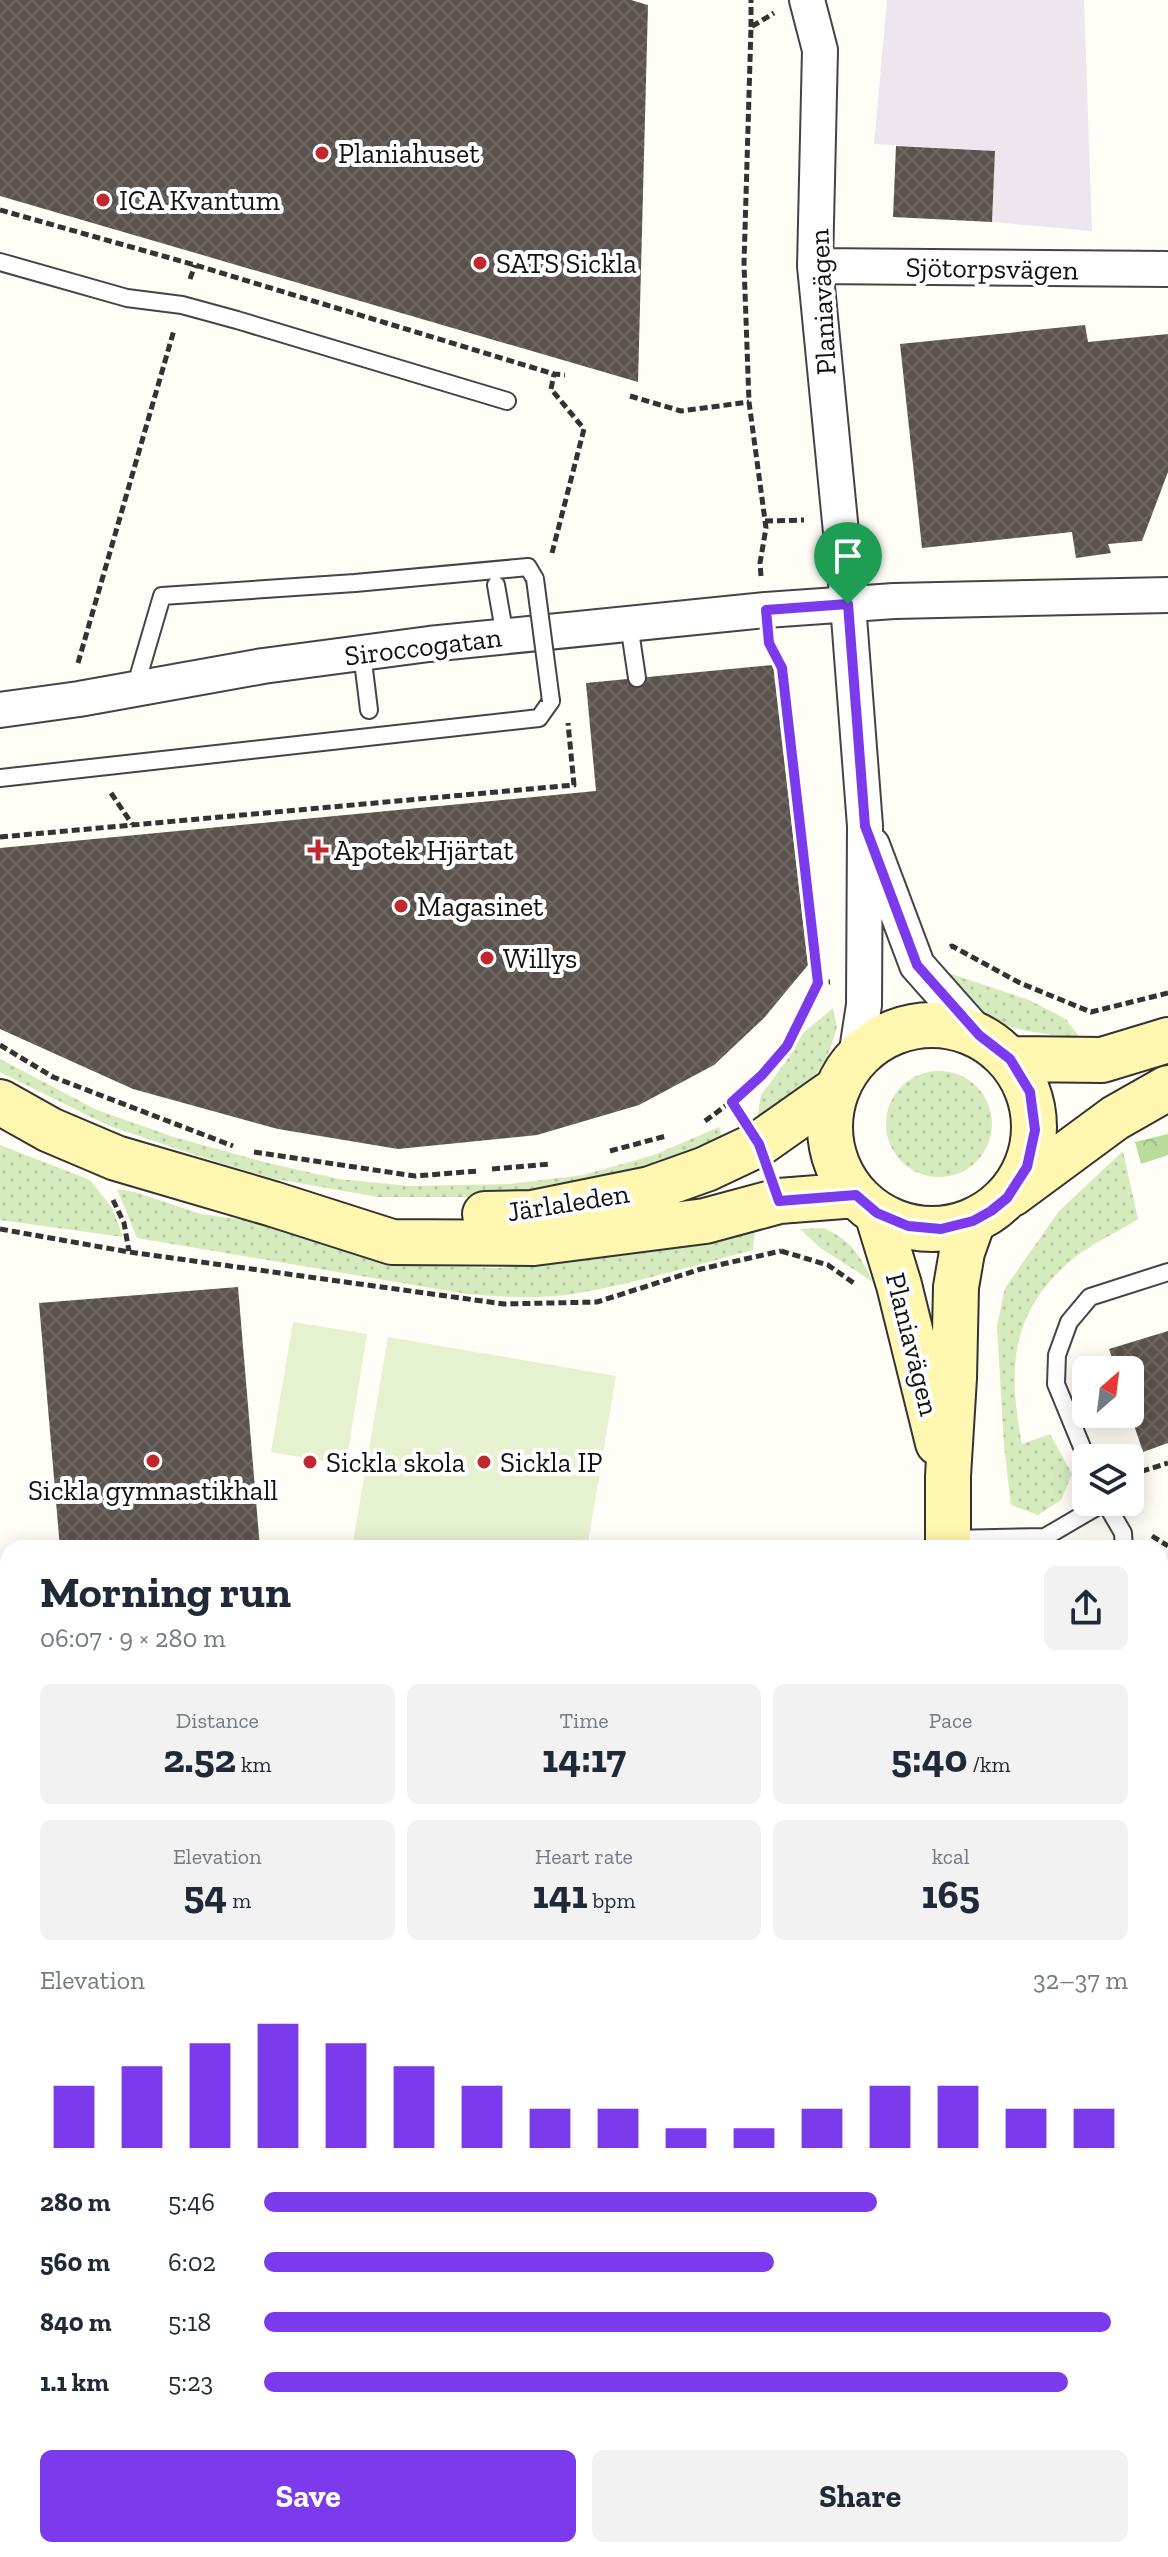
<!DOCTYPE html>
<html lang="en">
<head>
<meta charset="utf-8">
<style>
  :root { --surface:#fff; --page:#f2f2f3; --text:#1f2937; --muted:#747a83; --accent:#7c3aed }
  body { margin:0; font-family:"Zilla Slab",serif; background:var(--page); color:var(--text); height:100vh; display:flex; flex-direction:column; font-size:30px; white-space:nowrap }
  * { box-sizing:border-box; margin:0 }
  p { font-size:26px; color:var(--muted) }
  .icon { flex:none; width:44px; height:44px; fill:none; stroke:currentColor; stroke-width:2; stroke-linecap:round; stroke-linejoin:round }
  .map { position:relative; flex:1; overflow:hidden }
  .side { position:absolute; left:0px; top:1540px; width:1168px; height:1018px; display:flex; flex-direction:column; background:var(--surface); border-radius:24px 24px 0 0; box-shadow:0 4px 20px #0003 }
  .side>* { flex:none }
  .needle { width:52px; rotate:28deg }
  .buttons { position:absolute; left:1072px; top:1356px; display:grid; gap:16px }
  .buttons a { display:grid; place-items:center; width:72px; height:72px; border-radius:12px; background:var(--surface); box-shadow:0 4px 20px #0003; font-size:40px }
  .pin { position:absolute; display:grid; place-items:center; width:68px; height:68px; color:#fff; margin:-82px -34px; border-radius:50% 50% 50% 0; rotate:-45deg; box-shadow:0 0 8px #0007 }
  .pin .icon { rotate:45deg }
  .round { display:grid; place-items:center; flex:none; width:84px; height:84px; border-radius:12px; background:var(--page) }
  .overview { display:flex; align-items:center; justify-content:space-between; height:136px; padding:0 40px }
  h1 { font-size:44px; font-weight:800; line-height:60px }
  .metrics { display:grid; grid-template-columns:repeat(3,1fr); gap:12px; height:136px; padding:8px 40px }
  .metrics div { display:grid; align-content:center; border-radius:12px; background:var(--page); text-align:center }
  .metrics b { font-size:40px; font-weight:800 }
  .metrics small { font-size:22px; font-weight:400 }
  .metrics p { font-size:22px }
  .chart { height:224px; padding:16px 40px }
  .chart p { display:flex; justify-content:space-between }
  .chart svg { width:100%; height:144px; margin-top:8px; stroke:var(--accent); stroke-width:6 }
  .cta { display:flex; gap:16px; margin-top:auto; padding:16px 40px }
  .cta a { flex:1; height:92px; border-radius:12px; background:var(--accent); color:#fff; font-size:32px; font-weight:800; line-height:92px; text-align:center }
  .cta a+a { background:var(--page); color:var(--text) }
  ul { padding:0 40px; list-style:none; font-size:26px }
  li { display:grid; grid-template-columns:128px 96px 1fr; align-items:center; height:60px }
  li i { height:20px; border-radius:10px; background:var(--accent) }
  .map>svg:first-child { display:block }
  .industrial { fill:#eee6ef }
  .green { fill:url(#green-dots) }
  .forest { fill:url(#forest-crowns) }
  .pitch { fill:#e6f2cf }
  .building { fill:url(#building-cross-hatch) }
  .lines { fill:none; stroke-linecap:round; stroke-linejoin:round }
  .service-casing { stroke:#444; stroke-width:20 }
  .minor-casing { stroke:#444; stroke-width:38 }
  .secondary-casing { stroke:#333; stroke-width:48 }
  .path { stroke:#333; stroke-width:5; stroke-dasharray:8 4; stroke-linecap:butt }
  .service { stroke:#fff; stroke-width:16 }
  .minor { stroke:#fff; stroke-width:34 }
  .secondary { stroke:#fff6b0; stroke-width:44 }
  .service-bridge-casing { stroke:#444; stroke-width:20; stroke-linecap:butt }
  .service-bridge { stroke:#fff; stroke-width:16 }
  .route-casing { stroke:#fff; stroke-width:16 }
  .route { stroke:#7c3aed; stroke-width:10 }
  .poi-dot { fill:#c4262e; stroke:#fff; stroke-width:3 }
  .labels { text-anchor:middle; stroke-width:8; stroke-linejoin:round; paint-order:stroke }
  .poi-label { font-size:28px; fill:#111; stroke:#fff; text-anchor:start }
  .street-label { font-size:28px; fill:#111; stroke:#fff }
</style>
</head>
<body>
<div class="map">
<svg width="1168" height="2557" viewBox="0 0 1168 2557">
  <defs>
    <pattern id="green-dots" width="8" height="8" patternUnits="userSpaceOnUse" patternTransform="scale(2)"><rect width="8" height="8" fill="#d5ebbd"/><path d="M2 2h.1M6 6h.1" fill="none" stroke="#b6c8a1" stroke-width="1.8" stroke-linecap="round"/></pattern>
    <pattern id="forest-crowns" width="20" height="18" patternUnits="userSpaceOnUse" patternTransform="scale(2)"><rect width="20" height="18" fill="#b9dc9c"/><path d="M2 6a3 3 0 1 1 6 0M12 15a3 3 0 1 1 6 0" fill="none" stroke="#9ebc85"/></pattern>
    <pattern id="building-cross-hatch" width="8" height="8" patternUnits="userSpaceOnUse" patternTransform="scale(2)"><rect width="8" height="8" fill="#5a524d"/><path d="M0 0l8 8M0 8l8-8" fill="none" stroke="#6d6662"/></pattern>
  </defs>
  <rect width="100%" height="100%" fill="#fffdf5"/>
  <path class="industrial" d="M887,0H1084L1092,231L992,222L995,151L874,144Z"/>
  <path class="green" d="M945,972L1029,1000L1066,1019L1080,1038C1052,1034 1020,1033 994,1020C975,1011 959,988 945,972Z
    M833,1008L837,1027L827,1058L808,1086L756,1125L761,1095L790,1056L803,1033Z
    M0,1059L97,1110L174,1137L264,1162L339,1179L409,1186L509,1184L583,1175L654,1155L719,1127L724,1141L675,1166L499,1197H378L270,1178L195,1155L107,1125L0,1072Z
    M886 1124a53 53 0 1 1 106 0a53 53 0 1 1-106 0Z
    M0,1145L90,1180L112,1208L123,1237L0,1220Z
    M1123,1151L1138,1219C1116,1233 1089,1245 1069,1262C1009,1316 1008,1370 1022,1444L1050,1434L1072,1474L1061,1500L1038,1515L1011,1505L1004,1446L997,1326L1005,1288L1059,1211Z
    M117,1189L135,1192L201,1214L313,1230L372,1254L418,1266L498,1268L588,1257L755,1229L753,1250C695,1265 637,1283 579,1293C542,1300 504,1297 467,1294L137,1238Z
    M824,1228C852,1241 860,1255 873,1282L819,1247L800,1229Z"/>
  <path class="forest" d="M1168,1134V1155L1141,1164L1135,1142Z
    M1168,1853V1954L1160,1947V1873Z
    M1168,1963V2179L1160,2192V2014Z"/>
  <path class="pitch" d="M293,1322L367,1334L346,1465L271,1452Z
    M388,1337L616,1376L587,1548H352Z"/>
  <path class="building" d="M0,0H631L648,5L638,382L0,196Z
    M896,146L995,151L992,222L893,217Z
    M1085,325L1088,342L1168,334V472L1142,541L1108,544L1111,553L1076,558L1072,532L922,548L900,344Z
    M773,665L808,965L764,1018L714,1065L639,1105L537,1135L398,1149L278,1129L133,1089L0,1029V848L596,791L586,683Z
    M238,1287L260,1548H60L39,1303Z
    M1168,1331V1443L1143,1452L1130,1413V1370H1116L1109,1349Z
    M1160,1722L1168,1726V1745L1160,1763Z
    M0,1964L8,1967V2019L0,2016Z
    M0,2301L8,2307V2365L0,2360Z
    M79,2550H146L144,2556L135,2553L133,2557H76Z
    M387,2550H439L437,2557H385Z"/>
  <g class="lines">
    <defs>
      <path id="service" d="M0,262L127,298L182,305L237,320L507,401
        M496,585L505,636
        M629,624L637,678
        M362,653L369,710
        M135,688L162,596L355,583L528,567L535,579
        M0,778L539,718L551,701
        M1089,1458L1084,1452L1056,1384L1057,1355L1069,1322L1090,1297L1168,1272
        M950,1539L1045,1537L1105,1502L1123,1533L1124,1548
        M978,2551L980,2550"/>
      <path id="minor" d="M807,0L820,50L815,266L848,604L865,826L864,1005L856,1057
        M815,266L1168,269
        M0,710L79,699L263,666L429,644L766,610L894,601L1168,595
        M872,845L917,965L979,1035
        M0,1872L8,1871
        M1160,2232L1168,2220
        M0,2237L8,2242
        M525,2550L526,2557
        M27,2557L31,2550"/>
      <path id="secondary" d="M830 1127a102 102 0 1 1 204 0a102 102 0 1 1-204 0Z
        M1010,1059L1102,1060L1168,1040
        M0,1102L50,1130L116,1158L273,1204L392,1242L534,1243L705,1221L779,1201L856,1195
        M1012,1194L1115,1118L1168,1088
        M877,1213L899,1285L938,1443
        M485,1214L532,1213L650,1189L706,1169L759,1144L837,1089
        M948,1548V1476L954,1378L956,1287L962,1252L973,1221
        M1160,2497L1168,2509"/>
    </defs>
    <use href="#service" class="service-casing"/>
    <use href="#minor" class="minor-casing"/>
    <use href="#secondary" class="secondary-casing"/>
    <path class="path" d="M751,27V0
      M0,210L195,265L554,374L565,375
      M190,279L195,265
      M630,396L681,411L749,402
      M765,521L804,520
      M552,553L584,429L551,389L554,374
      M761,576L760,563L766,528L749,402L744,264L751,27L774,13
      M770,646L782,668L818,982
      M78,663L174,330
      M111,793L132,824
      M0,837L574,785L568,723
      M950,947L952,946L1020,983L1091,1012L1168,993
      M0,1045L53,1077L233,1146
      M705,1121C765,1078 789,1050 818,983L830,982
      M610,1151L666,1136
      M254,1152L415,1176L478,1171
      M492,1169L550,1164
      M113,1200L124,1223L129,1251
      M0,1229L129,1252L504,1304L597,1302L701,1269L781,1251
      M781,1251L828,1265L855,1284
      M1130,1475L1168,1463
      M1152,1536L1168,1546
      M1160,1852L1168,1833
      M1160,2424L1165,2459
      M1135,2550L1139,2557
      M231,2557L235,2550
      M323,2557L324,2550"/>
    <use href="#service" class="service"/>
    <use href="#minor" class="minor"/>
    <use href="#secondary" class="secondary"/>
    <defs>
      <path id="service-bridge" d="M535,579L551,701"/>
    </defs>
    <use href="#service-bridge" class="service-bridge-casing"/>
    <use href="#service-bridge" class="service-bridge"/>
  </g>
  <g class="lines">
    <defs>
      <path id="route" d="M848,604L865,826L917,965L979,1035L1010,1059L1030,1092L1035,1130L1027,1167L1007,1198L991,1211L973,1221L941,1229L908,1226L877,1213L856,1195L779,1201L759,1144L732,1102L762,1075L787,1046L818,983L782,668L769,643L766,610Z"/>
    </defs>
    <use href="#route" class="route-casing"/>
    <use href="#route" class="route"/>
  </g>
  <g class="poi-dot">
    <circle cx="322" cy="153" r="8"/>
    <circle cx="103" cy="200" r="8"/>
    <circle cx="480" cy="263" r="8"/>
    <path d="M314 838h8v8h8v8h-8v8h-8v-8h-8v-8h8z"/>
    <circle cx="401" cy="906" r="8"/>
    <circle cx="487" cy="958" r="8"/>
    <circle cx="153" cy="1461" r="8"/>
    <circle cx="310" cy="1462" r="8"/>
    <circle cx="484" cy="1462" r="8"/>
  </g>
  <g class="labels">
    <g class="poi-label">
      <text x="338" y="163">Planiahuset</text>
      <text x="119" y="210">ICA Kvantum</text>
      <text x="496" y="273">SATS Sickla</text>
      <text x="334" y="860">Apotek Hjärtat</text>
      <text x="417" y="916">Magasinet</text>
      <text x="503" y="968">Willys</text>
      <text x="326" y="1472">Sickla skola</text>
      <text x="500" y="1472">Sickla IP</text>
      <text x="153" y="1500" text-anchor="middle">Sickla gymnastikhall</text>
    </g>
    <g class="street-label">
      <text transform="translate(992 268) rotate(1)" y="10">Sjötorpsvägen</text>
      <text transform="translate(822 302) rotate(-93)" y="10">Planiavägen</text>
      <text transform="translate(423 646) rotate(-7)" y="10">Siroccogatan</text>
      <text transform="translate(568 1202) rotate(-9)" y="10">Järlaleden</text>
      <text transform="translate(913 1344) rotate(76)" y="10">Planiavägen</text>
    </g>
  </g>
</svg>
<div class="buttons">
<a><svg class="needle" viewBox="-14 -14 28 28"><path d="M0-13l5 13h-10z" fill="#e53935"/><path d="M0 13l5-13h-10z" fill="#747a83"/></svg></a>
<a><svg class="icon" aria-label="layers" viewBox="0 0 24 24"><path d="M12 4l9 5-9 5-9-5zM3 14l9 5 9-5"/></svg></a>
</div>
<div class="pin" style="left:848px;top:604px;background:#1e9e55"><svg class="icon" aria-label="arrive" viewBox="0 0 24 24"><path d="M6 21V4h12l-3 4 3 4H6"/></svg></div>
<section class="side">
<div class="overview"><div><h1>Morning run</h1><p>06:07 · 9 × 280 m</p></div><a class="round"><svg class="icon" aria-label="share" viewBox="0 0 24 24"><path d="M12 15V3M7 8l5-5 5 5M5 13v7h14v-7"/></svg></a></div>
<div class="metrics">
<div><p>Distance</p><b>2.52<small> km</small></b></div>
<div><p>Time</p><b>14:17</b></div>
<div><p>Pace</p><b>5:40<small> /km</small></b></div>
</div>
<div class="metrics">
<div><p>Elevation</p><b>54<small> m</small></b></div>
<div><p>Heart rate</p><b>141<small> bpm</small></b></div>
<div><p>kcal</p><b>165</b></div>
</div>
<div class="chart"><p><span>Elevation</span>32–37 m</p>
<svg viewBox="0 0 160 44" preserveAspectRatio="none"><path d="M5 44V25M15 44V19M25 44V12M35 44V6M45 44V12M55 44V19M65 44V25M75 44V32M85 44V32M95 44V38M105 44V38M115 44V32M125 44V25M135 44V25M145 44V32M155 44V32"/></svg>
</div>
<ul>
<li><b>280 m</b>5:46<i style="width:71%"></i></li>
<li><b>560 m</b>6:02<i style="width:59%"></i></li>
<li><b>840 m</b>5:18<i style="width:98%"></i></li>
<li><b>1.1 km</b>5:23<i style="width:93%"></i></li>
</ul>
<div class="cta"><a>Save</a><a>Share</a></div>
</section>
</div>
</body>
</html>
